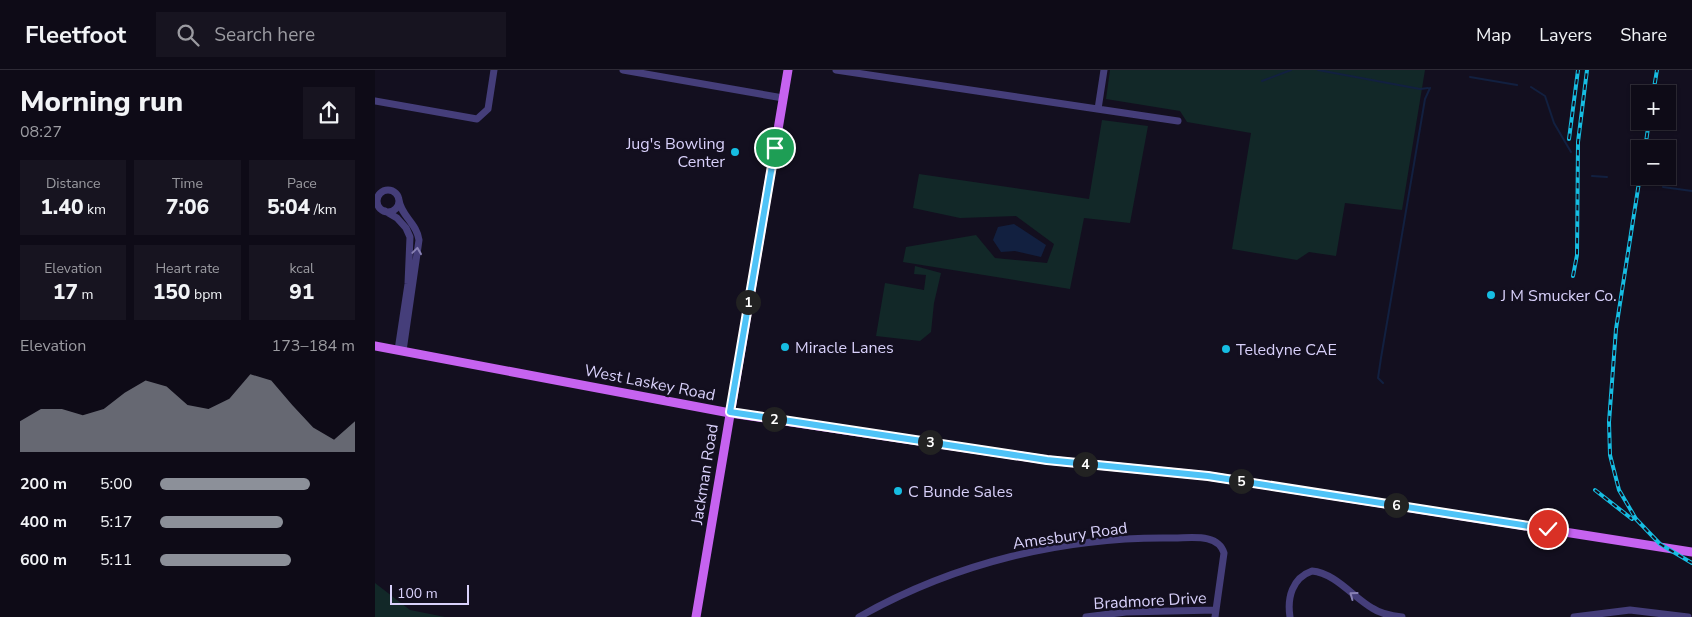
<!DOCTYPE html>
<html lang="en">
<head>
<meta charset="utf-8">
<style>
  :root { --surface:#0e0b17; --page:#171420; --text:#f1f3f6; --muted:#9b9ba1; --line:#2e2b36; --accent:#8c9099 }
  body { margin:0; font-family:"Nunito Sans",sans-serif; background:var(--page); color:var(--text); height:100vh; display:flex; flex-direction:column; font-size:19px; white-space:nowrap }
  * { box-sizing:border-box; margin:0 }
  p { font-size:16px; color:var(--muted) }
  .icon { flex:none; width:28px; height:28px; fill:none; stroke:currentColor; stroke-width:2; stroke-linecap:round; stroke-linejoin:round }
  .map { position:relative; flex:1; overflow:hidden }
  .drawer { display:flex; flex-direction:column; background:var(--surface); width:375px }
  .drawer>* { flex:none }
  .buttons { position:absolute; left:1256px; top:15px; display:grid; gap:10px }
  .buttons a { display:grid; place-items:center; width:45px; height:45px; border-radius:0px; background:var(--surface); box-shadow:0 1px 4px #0004,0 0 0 1px var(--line); font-size:25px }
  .scale { position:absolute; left:15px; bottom:12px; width:79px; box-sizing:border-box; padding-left:5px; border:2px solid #d9d1fb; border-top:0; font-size:14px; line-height:18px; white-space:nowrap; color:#d9d1fb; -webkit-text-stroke:4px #130f1f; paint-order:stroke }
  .pin { position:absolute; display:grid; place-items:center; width:42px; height:42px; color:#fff; margin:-21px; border:2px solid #fff; border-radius:50%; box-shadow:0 1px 5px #0007 }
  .km { position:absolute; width:25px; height:25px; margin:-12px; border-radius:50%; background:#222; color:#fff; font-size:14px; line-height:25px; text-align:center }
  .round { display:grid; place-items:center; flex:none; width:52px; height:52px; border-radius:0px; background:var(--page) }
  .head { display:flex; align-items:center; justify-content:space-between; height:85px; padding:0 20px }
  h1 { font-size:28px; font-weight:800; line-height:38px }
  .stats { display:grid; grid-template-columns:repeat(3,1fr); gap:8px; height:85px; padding:5px 20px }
  .stats div { display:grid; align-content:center; border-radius:0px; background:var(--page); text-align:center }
  .stats b { font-size:21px; font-weight:800 }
  .stats small { font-size:14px; font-weight:400 }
  .stats p { font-size:14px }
  .chart { height:140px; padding:10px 20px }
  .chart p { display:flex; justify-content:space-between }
  .chart svg { width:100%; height:90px; margin-top:5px; fill:var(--accent); opacity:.7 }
  ul { padding:0 20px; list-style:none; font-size:16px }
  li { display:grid; grid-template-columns:80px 60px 1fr; align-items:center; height:38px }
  li i { height:12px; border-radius:6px; background:var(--accent) }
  header { display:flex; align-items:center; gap:30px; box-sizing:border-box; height:70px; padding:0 25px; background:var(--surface); border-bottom:1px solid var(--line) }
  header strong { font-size:24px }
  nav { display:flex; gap:28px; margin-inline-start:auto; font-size:18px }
  .search { width:350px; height:45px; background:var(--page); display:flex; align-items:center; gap:12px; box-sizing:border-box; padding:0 18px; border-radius:0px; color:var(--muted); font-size:19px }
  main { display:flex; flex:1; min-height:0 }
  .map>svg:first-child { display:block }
  .green { fill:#122828 }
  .water { fill:#122040 }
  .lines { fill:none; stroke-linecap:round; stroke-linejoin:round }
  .stream { stroke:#122040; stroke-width:2 }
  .minor { stroke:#453e7a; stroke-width:7 }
  .major { stroke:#c663f0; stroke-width:9 }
  .rail-casing { stroke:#16bde2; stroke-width:4 }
  .rail { stroke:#130f1f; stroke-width:2; stroke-dasharray:5.5; stroke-linecap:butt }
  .oneway { stroke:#8880b4 }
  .route-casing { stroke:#fff; stroke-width:10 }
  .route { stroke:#4fc3f7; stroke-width:6 }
  .poi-dot { fill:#16bde2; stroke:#130f1f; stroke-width:2 }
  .labels { text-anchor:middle; stroke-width:5; stroke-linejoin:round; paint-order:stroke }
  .poi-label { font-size:16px; fill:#d9d1fb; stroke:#130f1f; text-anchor:start }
  .street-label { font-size:16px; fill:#d9d1fb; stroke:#130f1f }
</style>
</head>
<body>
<header>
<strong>Fleetfoot</strong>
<div class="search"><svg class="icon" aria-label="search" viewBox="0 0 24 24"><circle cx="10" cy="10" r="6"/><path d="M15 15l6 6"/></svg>Search here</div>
<nav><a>Map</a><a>Layers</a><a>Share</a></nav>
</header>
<main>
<section class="drawer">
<div class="head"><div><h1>Morning run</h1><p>08:27</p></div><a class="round"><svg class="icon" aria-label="share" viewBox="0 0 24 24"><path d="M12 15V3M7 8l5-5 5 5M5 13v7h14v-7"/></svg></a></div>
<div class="stats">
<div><p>Distance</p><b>1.40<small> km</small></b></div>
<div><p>Time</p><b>7:06</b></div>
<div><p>Pace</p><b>5:04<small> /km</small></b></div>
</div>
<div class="stats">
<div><p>Elevation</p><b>17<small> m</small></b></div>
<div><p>Heart rate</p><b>150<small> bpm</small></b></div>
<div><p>kcal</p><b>91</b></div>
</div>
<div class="chart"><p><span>Elevation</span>173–184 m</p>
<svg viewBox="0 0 160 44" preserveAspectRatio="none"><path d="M0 44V29L10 23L20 23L30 26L40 23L50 15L60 9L70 12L80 21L90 23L100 18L110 6L120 9L130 21L140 32L150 38L160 29V44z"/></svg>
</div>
<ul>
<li><b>200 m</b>5:00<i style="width:77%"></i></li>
<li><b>400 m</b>5:17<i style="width:63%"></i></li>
<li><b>600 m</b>5:11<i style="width:67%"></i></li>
</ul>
</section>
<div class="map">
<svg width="1317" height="547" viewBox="0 0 1317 547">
  <rect width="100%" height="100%" fill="#130f1f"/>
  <path class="green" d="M735,0H1050L1027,140L970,133L961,186L934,182L922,190L857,179L876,63L812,52L805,41L731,29Z
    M727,50L773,56L755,153L709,148L695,219L528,192L531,177L601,165L620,188L672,193L679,174L641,146L585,148L538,138L544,104L714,129Z
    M540,196L566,203L559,233L556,262L545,271L501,266L510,213L549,220L551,205L539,204Z
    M0,513L35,540L70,547H0Z"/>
  <path class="water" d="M639,154L671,175L666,187L640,181L626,182L618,170L623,157Z"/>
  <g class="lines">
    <path class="stream" d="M943,0L1045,19L1053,18
      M1095,7L1142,15
      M887,11L916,0
      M1156,17L1170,26L1179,53L1196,82
      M1217,106L1232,107
      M1288,117L1317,121
      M1008,313L1003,308L1006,288L1050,29L1055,18"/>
    <path class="minor" d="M248,0L408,28
      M461,0L803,51
      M0,31L102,49L113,39L119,0
      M723,39L729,0
      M2 131a11 11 0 1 1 22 0a11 11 0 1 1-22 0Z
      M24,130C26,146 42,153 44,170L28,281
      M10,141L22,148L31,158L35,167L33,214L23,280
      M484,547C579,493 690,466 799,468C816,468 843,463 849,483L840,547
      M711,547L751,542L841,540
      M915,547C912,528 917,508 937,501C960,503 978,527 997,538C1006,544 1016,546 1027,547
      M1199,547L1255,540L1313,547"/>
    <path class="major" d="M0,276L355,343L672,390L833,406L1317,482
      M321,547L413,0"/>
    <defs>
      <path id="rail" d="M1278,24L1282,0
        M1194,69L1203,0
        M1270,79L1274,51
        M1265,106L1241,259L1234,352L1235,385L1244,420L1261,449L1285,474L1317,493
        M1198,206L1202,185L1203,72L1212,0
        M1220,420L1257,449"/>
    </defs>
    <use href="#rail" class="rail-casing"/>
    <use href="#rail" class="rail"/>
  </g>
  <defs><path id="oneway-chevron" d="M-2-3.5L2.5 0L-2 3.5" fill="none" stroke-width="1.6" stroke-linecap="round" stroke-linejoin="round" transform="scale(1.25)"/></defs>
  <g class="oneway">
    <use href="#oneway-chevron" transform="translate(42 181) rotate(-82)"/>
    <use href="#oneway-chevron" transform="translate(978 525) rotate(-144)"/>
  </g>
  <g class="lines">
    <defs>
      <path id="route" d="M400,78L355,342L672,390L833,406L1173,459"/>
    </defs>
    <use href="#route" class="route-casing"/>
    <use href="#route" class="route"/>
  </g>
  <g class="poi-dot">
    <circle cx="360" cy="82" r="5"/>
    <circle cx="1116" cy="225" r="5"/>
    <circle cx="410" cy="277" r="5"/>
    <circle cx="851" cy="279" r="5"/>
    <circle cx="523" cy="421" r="5"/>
  </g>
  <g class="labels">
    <g class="poi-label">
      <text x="350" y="79" text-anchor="end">Jug's Bowling<tspan x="350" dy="18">Center</tspan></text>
      <text x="1126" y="231">J M Smucker Co.</text>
      <text x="420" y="283">Miracle Lanes</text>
      <text x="861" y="285">Teledyne CAE</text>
      <text x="533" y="427">C Bunde Sales</text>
    </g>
    <g class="street-label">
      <text transform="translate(275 312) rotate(11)" y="6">West Laskey Road</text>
      <text transform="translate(329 404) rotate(-81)" y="6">Jackman Road</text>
      <text transform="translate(695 465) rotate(-8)" y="6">Amesbury Road</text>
      <text transform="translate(775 530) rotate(-3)" y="6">Bradmore Drive</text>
    </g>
  </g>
</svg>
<div class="buttons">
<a>+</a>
<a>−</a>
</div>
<div class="scale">100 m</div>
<div class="pin" style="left:400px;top:78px;background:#1e9e55"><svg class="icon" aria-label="arrive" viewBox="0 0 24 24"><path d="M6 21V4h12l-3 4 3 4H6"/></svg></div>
<div class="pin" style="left:1173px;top:459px;background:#d93025"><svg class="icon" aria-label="check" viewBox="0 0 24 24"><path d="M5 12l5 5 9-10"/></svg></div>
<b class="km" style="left:373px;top:232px">1</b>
<b class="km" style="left:399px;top:349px">2</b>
<b class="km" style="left:555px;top:372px">3</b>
<b class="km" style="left:710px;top:394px">4</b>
<b class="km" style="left:866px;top:411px">5</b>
<b class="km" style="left:1021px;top:435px">6</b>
</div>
</main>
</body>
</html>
